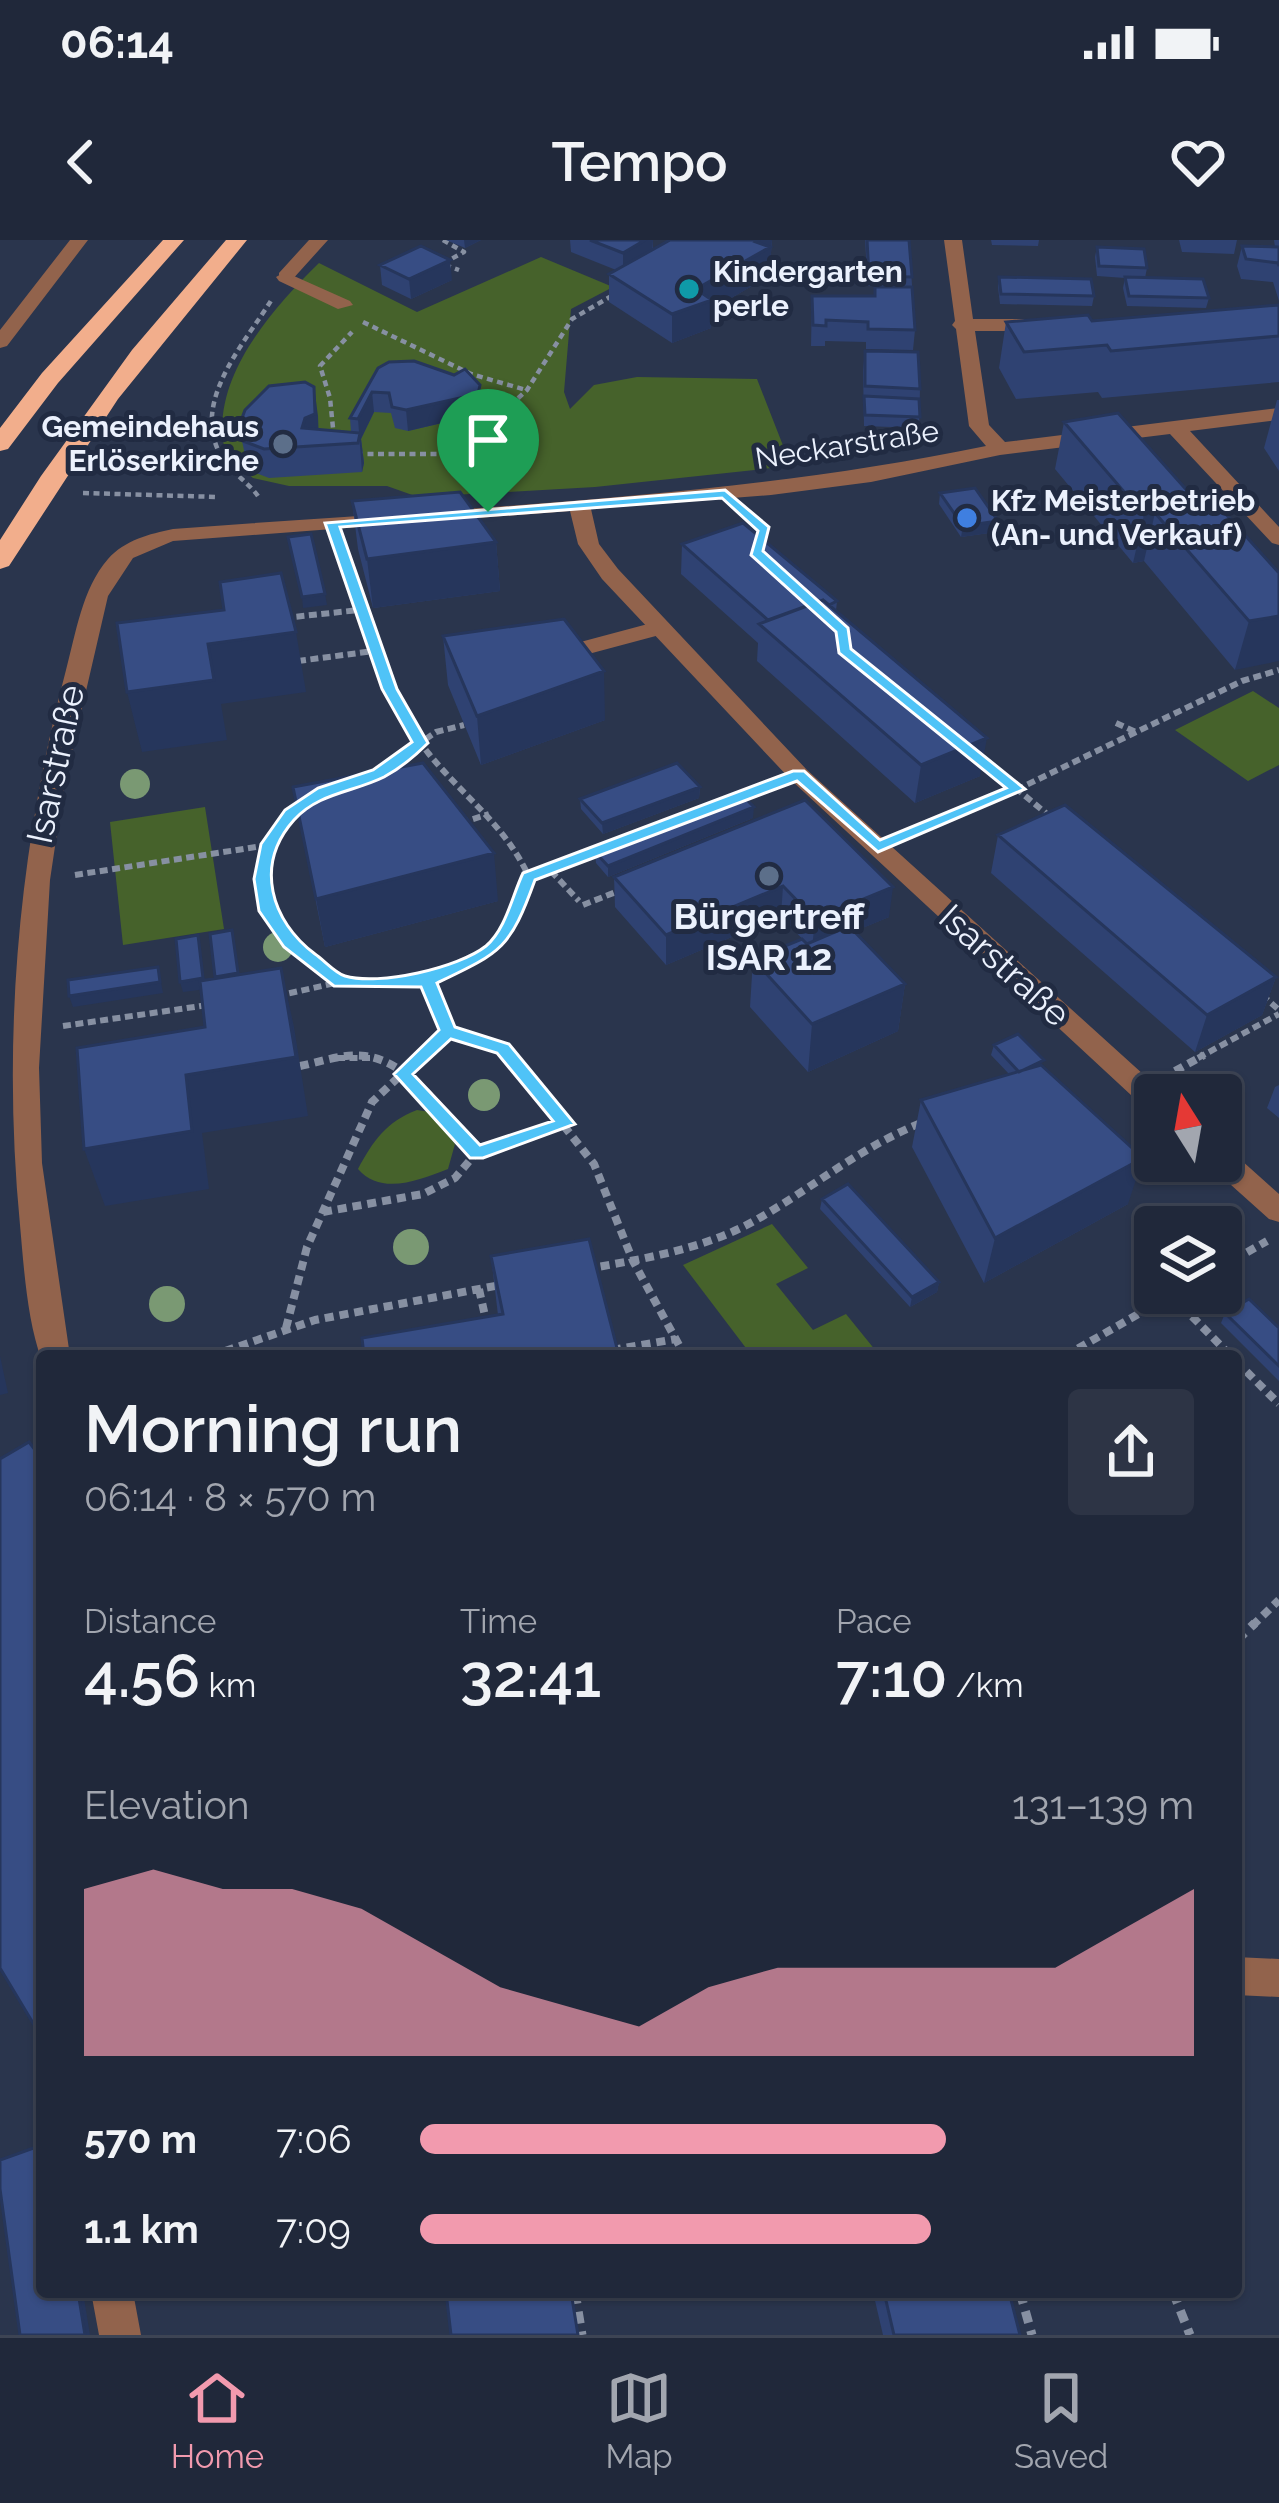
<!DOCTYPE html>
<html lang="en">
<head>
<meta charset="utf-8">
<style>
  :root { --surface:#20283a; --page:#2d3445; --text:#f1f3f6; --muted:#a2a6af; --line:#3d4454; --accent:#f29aae }
  body { margin:0; font-family:Raleway,sans-serif; background:var(--page); color:var(--text); height:100vh; display:flex; flex-direction:column; font-size:45px; white-space:nowrap }
  * { box-sizing:border-box; margin:0 }
  p { font-size:39px; color:var(--muted) }
  .icon { flex:none; width:66px; height:66px; fill:none; stroke:currentColor; stroke-width:2; stroke-linecap:round; stroke-linejoin:round }
  .map { position:relative; flex:1; overflow:hidden }
  .panel { position:absolute; left:36px; top:1110px; width:1206px; height:948px; display:flex; flex-direction:column; background:var(--surface); border-radius:12px; box-shadow:0 3px 9px #0004,0 0 0 3px var(--line) }
  .panel>* { flex:none }
  .needle { width:78px; rotate:349deg }
  .buttons { position:absolute; left:1134px; top:834px; display:grid; gap:24px }
  .buttons a { display:grid; place-items:center; width:108px; height:108px; border-radius:12px; background:var(--surface); box-shadow:0 3px 9px #0004,0 0 0 3px var(--line); font-size:60px }
  .pin { position:absolute; display:grid; place-items:center; width:102px; height:102px; color:#fff; margin:-123px -51px; border-radius:50% 50% 50% 0; rotate:-45deg; box-shadow:0 0 12px #0007 }
  .pin .icon { rotate:45deg }
  .round { display:grid; place-items:center; flex:none; width:126px; height:126px; border-radius:12px; background:var(--page) }
  .headline { display:flex; align-items:center; justify-content:space-between; height:204px; padding:0 48px }
  h1 { font-size:66px; font-weight:600; line-height:90px }
  .stats { display:grid; grid-template-columns:repeat(3,1fr); gap:18px; height:204px; padding:12px 48px }
  .stats div { display:grid; align-content:center }
  .stats b { font-size:60px; font-weight:600 }
  .stats small { font-size:33px; font-weight:400 }
  .stats p { font-size:33px }
  .chart { height:336px; padding:24px 48px }
  .chart p { display:flex; justify-content:space-between }
  .chart svg { width:100%; height:216px; margin-top:12px; fill:var(--accent); opacity:.7 }
  ul { padding:0 48px; list-style:none; font-size:39px }
  li { display:grid; grid-template-columns:192px 144px 1fr; align-items:center; height:90px }
  li i { height:30px; border-radius:15px; background:var(--accent) }
  .status { display:flex; justify-content:space-between; align-items:center; height:84px; padding:0 60px; background:var(--surface); direction:ltr }
  .status svg { height:33px; fill:currentColor }
  header { display:flex; justify-content:space-between; align-items:center; height:156px; padding:0 48px; background:var(--surface); font-size:54px; font-weight:600 }
  .menu { display:flex; justify-content:space-around; align-items:center; height:168px; border-top:3px solid var(--line); background:var(--surface); font-size:33px; color:var(--muted) }
  .menu a { display:grid; justify-items:center; gap:6px }
  .menu .on { color:var(--accent) }
  .map>svg:first-child { display:block }
  .green { fill:#46622b }
  .lines { fill:none; stroke-linecap:round; stroke-linejoin:round }
  .path-far3 { stroke:#8790a2; stroke-width:4.5; stroke-dasharray:6 4.5; stroke-linecap:butt }
  .path-far2 { stroke:#8790a2; stroke-width:6; stroke-dasharray:8 4.5; stroke-linecap:butt }
  .path-far1 { stroke:#8790a2; stroke-width:8; stroke-dasharray:9 6; stroke-linecap:butt }
  .path { stroke:#8790a2; stroke-width:9; stroke-dasharray:12 8; stroke-linecap:butt }
  .service { fill:#92634c; fill-rule:evenodd }
  .minor { fill:#92634c; fill-rule:evenodd }
  .motorway { fill:#f2ae8c; fill-rule:evenodd }
  .tree { fill:#7a9973 }
  .wall { fill:#2f4272 }
  .shaded-wall { fill:#26365c }
  .building { fill:#374d84; stroke:#26365c; stroke-width:3 }
  .route { fill:#4fc3f7; stroke:#fff; stroke-width:3; fill-rule:evenodd }
  .culture-dot { fill:#0f9aa8; stroke:#212b42; stroke-width:4.5 }
  .service-dot { fill:#5c6f8a; stroke:#212b42; stroke-width:4.5 }
  .shop-dot { fill:#3f7fe0; stroke:#212b42; stroke-width:4.5 }
  .labels { text-anchor:middle; stroke-width:10; stroke-linejoin:round; paint-order:stroke }
  .far-poi-label { font-size:30px; font-weight:bold; fill:#ebf1fd; stroke:#212b42; text-anchor:start }
  .far-street-label { font-size:30px; fill:#ebf1fd; stroke:#212b42 }
  .street-label { font-size:36px; fill:#ebf1fd; stroke:#212b42 }
  .poi-label { font-size:36px; font-weight:bold; fill:#ebf1fd; stroke:#212b42 }
</style>
</head>
<body>
<div class="status"><b>06:14</b><svg viewBox="0 0 49 12"><path d="M0 12V9h3v3zM5 12V6h3v6zM10 12V3h3v9zM15 12V0h3v12zM26 1h20v11H26zM47 4h2v5h-2z"/></svg></div>
<header><svg class="icon" aria-label="back" viewBox="0 0 24 24"><path d="M15 5l-7 7 7 7"/></svg>Tempo<svg class="icon" aria-label="heart" viewBox="0 0 24 24"><path d="M12 20l-8-8c-3-5 5-10 8-4 3-6 11-1 8 4z"/></svg></header>
<div class="map">
<svg width="1279" height="2095" viewBox="0 0 1279 2095">
  <rect width="100%" height="100%" fill="#2a354d"/>
  <path class="green" d="M541,17L613,47L571,69L564,152L570,169L594,145L637,137L757,139L791,226L595,247L418,257L387,246H289L253,238L226,215C206,143 271,70 319,23L417,72Z
    M1253,451L1279,468V525L1248,541L1175,490Z
    M205,567L224,689L123,705L110,582Z
    M417,870L430,872L455,904L448,929C420,940 381,956 358,929C373,901 386,882 417,870Z
    M772,984L808,1028L776,1044L813,1090L846,1074L880,1116H752L683,1025Z"/>
  <g class="lines">
    <path class="path-far3" d="M443,0L464,12L442,24L459,30
      M363,82L471,134L526,150
      M334,198L330,158L320,126L352,92
      M357,214H458
      M473,244L458,214L527,150L572,79L615,54
      M83,253L218,257
      M258,256C247,241 228,230 220,214C191,160 246,102 272,59
      M341,313L357,364"/>
    <path class="path-far2" d="M284,378L359,370
      M298,421L374,411
      M1116,483L1136,492
      M977,516L1053,579
      M374,535L436,492L464,485
      M738,558L768,546
      M301,567C222,626 280,699 339,741
      M461,583L489,574
      M912,592L1018,549L1242,441L1279,430
      M551,631L579,661
      M75,635L269,605
      M529,637L601,612
      M583,665L621,650
      M427,741L448,791L503,809L511,818
      M1262,755L1279,770
      M277,756L340,742L427,741L492,710L511,682L529,637C506,586 463,556 429,514C393,469 374,415 356,361
      M63,786L208,765
      M337,818H374
      M419,818L448,791
      M1198,818L1279,774"/>
    <path class="path-far1" d="M508,815L594,924L633,1021L685,1116
      M300,826C320,822 344,813 365,816C412,822 449,879 476,913
      M1175,831L1204,815
      M323,972L423,954L455,938L476,913L566,883
      M1221,1027L1267,1001
      M586,1029C643,1019 705,1009 756,980C814,947 863,905 926,881
      M479,1049L487,1085
      M1171,1055L1231,1116
      M286,1088L307,1007L372,862L422,815
      M612,1110L676,1099
      M211,1116L315,1080L500,1045
      M1065,1116L1175,1053
      M1236,1121L1279,1164
      M1252,1386L1279,1360"/>
    <path class="path" d="M1236,1401L1255,1383
      M575,2052L582,2095
      M1020,2052L1032,2095
      M1173,2052L1190,2095"/>
    <path class="service" d="M285,32L350,61L353,65L338,69L279,41L276,37Z
      M659,381L670,388L667,393L551,424L540,417L543,412Z
      M91,2052H133L141,2095H99Z"/>
    <path class="minor" d="M70,0H88L7,106L0,108V90Z
      M309,0H328L291,41H279V33Z
      M944,0H962L973,79H1045L1054,85L1045,91H975L989,185L1005,202L1279,168V180L1190,191L1279,287V305L1272,303L1170,194L1000,215L871,242L771,255L591,269L599,304L618,329L807,530L1165,854L1155,855V871L1145,868L791,540L602,339L578,304L570,271L173,301L133,318L108,356L64,546L50,640L39,828L42,923L70,1116H42V1121C27,1080 24,1029 20,985C2,799 18,611 66,430C76,393 82,349 108,319C125,300 149,294 173,289C444,268 720,261 986,206L969,186L956,89L952,85L955,81Z
      M1221,908L1231,911L1279,954V982L1269,979L1211,927L1208,921H1221Z
      M1236,1717L1279,1719V1757L1236,1755Z"/>
    <path class="motorway" d="M163,0H184L58,143L8,209L0,211V188L42,133Z
      M226,0H247L118,159L9,326L0,329V300L41,236L132,110Z"/>
  </g>
  <g class="tree">
    <circle cx="135" cy="544" r="15"/>
    <circle cx="278" cy="707" r="15"/>
    <circle cx="484" cy="855" r="16"/>
    <circle cx="411" cy="1007" r="18"/>
    <circle cx="167" cy="1064" r="18"/>
  </g>
  <path class="wall" d="M446,0H481L465,8Z
    M570,0H653V10L772,1L769,36L712,69L711,88L672,103L609,62V34L616,30L571,12Z
    M865,0H909L915,90L913,110L866,109V102L825,101V106H811L812,56H874L891,47L868,46Z
    M991,0H1039L1038,6L992,5Z
    M1179,0H1237L1234,14L1182,12Z
    M1274,0H1279V61L1273,42L1241,39L1237,26L1242,6L1275,7Z
    M1097,7L1147,28L1145,38L1209,58L1206,68L1127,66L1123,48L1125,38L1097,36L1095,17Z
    M380,25L452,40L411,59L382,45Z
    M999,37L1094,56L1092,66L1000,64L998,47Z
    M1279,65V142L1102,158L1098,152L1016,159L999,128L1006,82L1092,81Z
    M865,111L920,149L919,188L864,186L863,131Z
    M378,128L481,165L480,174L408,191L395,188L391,173L374,172L361,199L364,223L362,232L269,238L248,230L239,186L318,176V189L351,192L350,178Z
    M1277,160H1279V231L1264,208Z
    M1064,182L1200,265L1279,333L1235,430L1144,321L1133,323L1055,229Z
    M940,253L996,292L961,297L939,264Z
    M352,261L496,302L500,351L373,368L358,309Z
    M682,304L837,361L836,371L980,536L915,563L757,421L758,403L681,334Z
    M443,396L605,480L481,525L448,445Z
    M293,547L498,661L325,707Z
    M700,547L699,558L603,594L581,569L580,559Z
    M805,560L889,677L855,691L905,744L898,791L808,832L750,767L753,719L807,704L781,676L666,725L615,667L614,637Z
    M753,578L608,637L596,623L595,612Z
    M998,595L1276,737L1262,775L1195,812L991,633Z
    M994,805L1042,826L1128,964L984,1043L912,907L921,860L1009,834L991,815Z
    M1279,845V878L1267,868L1275,847Z
    M822,959L939,1042L937,1052L910,1067L820,969Z
    M491,1016L619,1116L498,1075Z
    M1225,1073L1279,1088V1141L1221,1083Z
    M873,2052H1009L1020,2095H883Z"/>
  <path class="shaded-wall" d="M464,0H481L465,8Z
    M645,0H653L652,15L623,33V13Z
    M750,0H772L769,36L712,69L711,88L672,103V74Z
    M450,20L452,40L411,59L409,39Z
    M480,145V174L408,191L406,170Z
    M314,147L318,176L319,203L302,188Z
    M372,152L374,172L361,199L364,223L362,232L358,179Z
    M1155,273L1144,321L1133,323L1144,275Z
    M998,281L996,292L961,297L963,286Z
    M496,302L500,351L373,368L367,319Z
    M325,354L327,365L303,368L302,357Z
    M1279,376V421L1235,430L1249,381Z
    M296,392L306,452L221,464L227,500L142,512L127,452L208,404Z
    M604,431L605,480L481,525L477,476Z
    M987,498L980,536L915,563L921,525Z
    M700,547L699,558L603,594L602,583Z
    M754,567L753,578L608,637V626Z
    M494,613L498,661L325,707L316,659Z
    M783,646L781,676L666,725V695Z
    M893,647L889,677L812,709L815,679Z
    M198,695L206,749L183,752L180,742Z
    M158,727L163,753L73,767L69,756Z
    M281,728L294,787L308,876L202,893L209,949L105,966L84,909Z
    M1276,737L1262,775L1195,812L1207,775Z
    M905,744L898,791L808,832L812,784Z
    M1143,918L1128,964L984,1043L995,998Z
    M939,1042L937,1052L910,1067L912,1057Z
    M0,1116L8,1153L0,1155Z
    M78,2052H83L90,2095H85Z"/>
  <path class="building" d="M590,0H645L623,13Z
    M670,0H760L756,2L770,7L696,49L712,60L672,74L609,34Z
    M867,0H909L912,37L869,36Z
    M421,6L450,20L409,39L380,25Z
    M1242,6L1279,7V26L1278,23L1246,19Z
    M1097,7L1144,9L1147,28L1099,26Z
    M999,37L1091,39L1094,56L1001,54Z
    M1125,37L1203,39L1209,58L1129,56Z
    M875,47H912L915,90L868,89V82L826,80V86L813,85L812,56H875Z
    M1279,65V96L1111,111L1107,105L1024,112L1006,82L1088,75L1092,81Z
    M865,111L918,112L920,149L865,146Z
    M414,121L454,135L465,129L480,145L478,154L406,170L392,167L389,153L372,152L358,179L350,178L378,128L389,122Z
    M305,142L314,147L315,174L305,178L302,188L360,193L358,203L264,209L243,201L239,186L245,170L269,146Z
    M864,156L919,159L920,177L865,175Z
    M1118,173L1200,265L1215,262L1279,333V376L1249,381L1155,273L1144,275L1064,182Z
    M975,248L998,281L963,286L940,253Z
    M460,252L496,302L367,319L352,261Z
    M743,283L837,361L829,365L823,360L768,380L682,304Z
    M311,294L325,354L302,357L288,297Z
    M281,333L296,392L208,404L214,440L127,452L117,383L224,370L220,342Z
    M823,360L987,498L921,525L759,384Z
    M564,379L604,431L477,476L443,396Z
    M423,523L494,613L316,659L293,547Z
    M677,523L700,547L602,583L580,559Z
    M741,554L754,567L608,626L595,612Z
    M805,560L893,647L815,679L783,646L666,695L614,637Z
    M1065,565L1276,737L1207,775L998,595Z
    M849,686L905,744L812,784L753,719L802,699L807,704Z
    M232,690L238,733L215,737L210,694Z
    M198,695L203,738L180,742L176,699Z
    M158,727L160,742L69,756L68,740Z
    M281,728L296,817L186,835L192,891L84,909L77,808L205,787L200,741Z
    M1018,794L1044,820L1019,832L994,805Z
    M1041,825L1143,918L995,998L921,860Z
    M848,944L939,1042L912,1057L822,959Z
    M589,999L619,1116H364L362,1098L503,1074L491,1016Z
    M1249,1059L1279,1088V1126L1225,1073Z
    M29,1202L42,1219V1798L0,1728V1219Z
    M42,1905V2052H78L85,2095H20L0,1949V1920Z
    M446,2052H571L578,2095H451Z
    M884,2052H1009L1020,2095H894Z"/>
  <path class="route" d="M725,250L769,287L763,311L848,388L851,409L1025,549L878,612L797,541L535,640C510,709 502,712 437,743L455,787L509,804L575,884L483,918H470L394,834L439,790L421,747L334,746L284,707L259,671L254,639L261,604L285,570L318,548L373,530L412,502L382,449L325,283ZM722,258L758,291L751,315L836,392L839,413L1006,548L880,600L804,531H793L523,633C512,656 506,689 486,706C458,728 379,746 345,736C335,733 324,720 315,714C271,681 254,625 294,580C318,553 354,552 384,537C399,529 416,515 428,503L397,449L340,287ZM451,799L497,813L553,881L480,905L413,834Z"/>
  <circle class="culture-dot" cx="689" cy="49" r="12"/>
  <g class="service-dot">
    <circle cx="283" cy="204" r="12"/>
    <circle cx="769" cy="636" r="12"/>
  </g>
  <circle class="shop-dot" cx="967" cy="278" r="12"/>
  <g class="labels">
    <g class="far-poi-label">
      <text x="713" y="42">Kindergarten<tspan x="713" dy="34">perle</tspan></text>
      <text x="259" y="197" text-anchor="end">Gemeindehaus<tspan x="259" dy="34">Erlöserkirche</tspan></text>
      <text x="991" y="271">Kfz Meisterbetrieb<tspan x="991" dy="34">(An- und Verkauf)</tspan></text>
    </g>
    <g class="far-street-label">
      <text transform="translate(847 205) rotate(-9)" y="10">Neckarstraße</text>
    </g>
    <g class="street-label">
      <text transform="translate(55 524) rotate(-78)" y="13">Isarstraße</text>
      <text transform="translate(1005 725) rotate(42)" y="13">Isarstraße</text>
    </g>
    <g class="poi-label">
      <text x="769" y="689">Bürgertreff<tspan x="769" dy="41">ISAR 12</tspan></text>
    </g>
  </g>
</svg>
<div class="buttons">
<a><svg class="needle" viewBox="-14 -14 28 28"><path d="M0-13l5 13h-10z" fill="#e53935"/><path d="M0 13l5-13h-10z" fill="#a2a6af"/></svg></a>
<a><svg class="icon" aria-label="layers" viewBox="0 0 24 24"><path d="M12 4l9 5-9 5-9-5zM3 14l9 5 9-5"/></svg></a>
</div>
<div class="pin" style="left:488px;top:272px;background:#1e9e55"><svg class="icon" aria-label="arrive" viewBox="0 0 24 24"><path d="M6 21V4h12l-3 4 3 4H6"/></svg></div>
<section class="panel">
<div class="headline"><div><h1>Morning run</h1><p>06:14 · 8 × 570 m</p></div><a class="round"><svg class="icon" aria-label="share" viewBox="0 0 24 24"><path d="M12 15V3M7 8l5-5 5 5M5 13v7h14v-7"/></svg></a></div>
<div class="stats">
<div><p>Distance</p><b>4.56<small> km</small></b></div>
<div><p>Time</p><b>32:41</b></div>
<div><p>Pace</p><b>7:10<small> /km</small></b></div>
</div>
<div class="chart"><p><span>Elevation</span>131–139 m</p>
<svg viewBox="0 0 160 44" preserveAspectRatio="none"><path d="M0 44V10L10 6L20 10L30 10L40 14L50 22L60 30L70 34L80 38L90 30L100 26L110 26L120 26L130 26L140 26L150 18L160 10V44z"/></svg>
</div>
<ul>
<li><b>570 m</b>7:06<i style="width:68%"></i></li>
<li><b>1.1 km</b>7:09<i style="width:66%"></i></li>
</ul>
</section>
</div>
<nav class="menu">
<a class="on"><svg class="icon" aria-label="home" viewBox="0 0 24 24"><path d="M3 11l9-7 9 7M6 9v11h12V9"/></svg>Home</a>
<a><svg class="icon" aria-label="map" viewBox="0 0 24 24"><path d="M3 6l6-2 6 2 6-2v14l-6 2-6-2-6 2zM9 4v14M15 6v14"/></svg>Map</a>
<a><svg class="icon" aria-label="saved" viewBox="0 0 24 24"><path d="M7 4h10v16l-5-4-5 4z"/></svg>Saved</a>
</nav>
</body>
</html>
